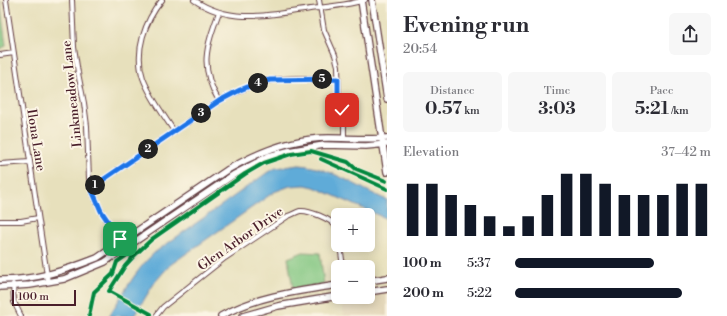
<!DOCTYPE html>
<html lang="en">
<head>
<meta charset="utf-8">
<style>
  :root { --surface:#fff; --page:#f7f7f7; --text:#2b2b33; --muted:#7c7c81; --accent:#111827 }
  body { margin:0; font-family:"Libre Bodoni",serif; background:var(--page); color:var(--text); height:100vh; display:flex; flex-direction:column; font-size:15px; white-space:nowrap }
  * { box-sizing:border-box; margin:0 }
  p { font-size:13px; color:var(--muted) }
  .icon { flex:none; width:22px; height:22px; fill:none; stroke:currentColor; stroke-width:2; stroke-linecap:round; stroke-linejoin:round }
  .map { position:relative; flex:1; overflow:hidden }
  .drawer { display:flex; flex-direction:column; background:var(--surface); width:340px }
  .drawer>* { flex:none }
  .buttons { position:absolute; left:331px; top:208px; display:grid; gap:8px }
  .buttons a { display:grid; place-items:center; width:44px; height:44px; border-radius:6px; background:var(--surface); box-shadow:0 2px 10px #0003; font-size:20px }
  .scale { position:absolute; left:12px; bottom:10px; width:64px; box-sizing:border-box; padding-left:4px; border:2px solid #4a1f2b; border-top:0; font-size:11px; line-height:14px; white-space:nowrap; color:#4a1f2b; -webkit-text-stroke:3px #fcf5e5; paint-order:stroke }
  .pin { position:absolute; display:grid; place-items:center; width:34px; height:34px; color:#fff; margin:-17px; border-radius:8px; box-shadow:0 2px 6px #0006 }
  .km { position:absolute; width:20px; height:20px; margin:-10px; border-radius:50%; background:#222; color:#fff; font-size:11px; line-height:20px; text-align:center }
  .round { display:grid; place-items:center; flex:none; width:42px; height:42px; border-radius:6px; background:var(--page) }
  .overview { display:flex; align-items:center; justify-content:space-between; height:68px; padding:0 16px }
  h1 { font-size:22px; font-weight:700; line-height:30px }
  .metrics { display:grid; grid-template-columns:repeat(3,1fr); gap:6px; height:68px; padding:4px 16px }
  .metrics div { display:grid; align-content:center; border-radius:6px; background:var(--page); text-align:center }
  .metrics b { font-size:17px; font-weight:700 }
  .metrics small { font-size:11px; font-weight:400 }
  .metrics p { font-size:11px }
  .chart { height:112px; padding:8px 16px }
  .chart p { display:flex; justify-content:space-between }
  .chart svg { width:100%; height:72px; margin-top:4px; stroke:var(--accent); stroke-width:6 }
  ul { padding:0 16px; list-style:none; font-size:13px }
  li { display:grid; grid-template-columns:64px 48px 1fr; align-items:center; height:30px }
  li i { height:10px; border-radius:5px; background:var(--accent) }
  main { display:flex; flex:1; min-height:0 }
  .map>svg:first-child { display:block }
  .built { fill:#e0d3b4 }
  .green { fill:#82c681; stroke:#667256 }
  .water { fill:#5fabd8; stroke:#546582 }
  .lines { fill:none; stroke-linecap:round; stroke-linejoin:round }
  .street-casing { stroke:#623c41; stroke-width:6 }
  .secondary-casing { stroke:#623c41; stroke-width:8 }
  .street { stroke:#fff; stroke-width:4 }
  .secondary { stroke:#fff; stroke-width:5.5 }
  .cycleway-casing { stroke:#fcf5e5; stroke-width:6 }
  .cycleway { stroke:#00873e; stroke-width:4 }
  .route-casing { stroke:#fff; stroke-width:8 }
  .route { stroke:#1a73e8; stroke-width:5 }
  .labels { text-anchor:middle; stroke-width:4; stroke-linejoin:round; paint-order:stroke }
  .street-label { font-size:13px; fill:#4a1f2b; stroke:#fcf5e5 }
</style>
</head>
<body>
<main>
<div class="map">
<svg width="387" height="316" viewBox="0 0 387 316">
  <rect width="100%" height="100%" fill="#fcf5e5"/>
  <filter id="ink" filterUnits="userSpaceOnUse"><feTurbulence type="fractalNoise" baseFrequency=".025" numOctaves="2"/><feDisplacementMap in="SourceGraphic" scale="8" xChannelSelector="R" yChannelSelector="G"/><feConvolveMatrix kernelMatrix="1 2 1 2 8 2 1 2 1" color-interpolation-filters="sRGB"/></filter>
  <filter id="wash" filterUnits="userSpaceOnUse"><feTurbulence type="fractalNoise" baseFrequency=".012" numOctaves="4" result="noise"/><feDisplacementMap in="SourceGraphic" scale="16" xChannelSelector="R" yChannelSelector="G"/><feGaussianBlur stdDeviation="0.9" result="paint"/><feColorMatrix in="noise" values="0 0 0 0 0 0 0 0 0 0 0 0 0 0 0 0 0 1.4 0 .05"/><feComposite in="paint" operator="in"/></filter>
  <g filter="url(#wash)">
    <rect width="100%" height="100%" fill="#e7e0bc"/>
    <path class="built" d="M387,294V316H344L342,301Z"/>
    <path class="green" d="M0,1L6,46L0,49Z
      M303,252L320,253L324,284L293,289L288,258Z"/>
    <path class="water" d="M299,165C331,167 358,188 387,200V219L314,187L305,185L290,186L274,192L170,265L155,282L134,316H109C123,294 135,271 154,253L268,172L276,168Z"/>
  </g>
  <g filter="url(#ink)">
    <g class="lines">
      <defs>
        <path id="street" d="M6,0L48,282
          M72,0L74,47L78,73L84,103L87,126L89,179C95,206 110,226 127,247
          M162,0C145,21 134,51 143,78C150,97 163,114 174,131
          M194,0C231,25 269,15 310,9C328,7 348,5 365,0
          M319,0L324,30L335,55L338,66L339,99L344,120V139
          M219,12C206,48 199,67 219,101
          M0,55L14,53
          M0,164L30,162
          M91,188L219,101C233,94 247,86 262,82C286,76 313,79 338,79
          M0,221H21L38,218
          M340,245L343,267
          M13,284L14,302L21,316
          M156,316L163,307L225,258L288,216C292,215 296,212 300,211C308,210 332,219 336,227C337,229 337,233 338,236"/>
        <path id="secondary" d="M361,0L387,172
          M372,0L387,99
          M0,280C36,280 64,271 97,258L227,170C258,152 292,138 329,138C348,138 367,140 387,138
          M368,281L387,278
          M0,287L30,285L64,279L105,262L233,175L269,156L288,151L324,145L366,146L387,144
          M368,292L387,289
          M221,316C257,296 298,291 338,285
          M243,316L278,306L338,296"/>
      </defs>
      <use href="#street" class="street-casing"/>
      <use href="#secondary" class="secondary-casing"/>
      <use href="#street" class="street"/>
      <use href="#secondary" class="secondary"/>
      <defs>
        <path id="cycleway" d="M321,159L387,189
          M135,255L125,266L109,291L151,314L150,316
          M89,316L94,292L113,274L117,262L127,255H135L152,239L245,174L264,163L291,154L311,151L348,162L356,169L386,181"/>
      </defs>
      <use href="#cycleway" class="cycleway-casing"/>
      <use href="#cycleway" class="cycleway"/>
    </g>
  </g>
  <g class="lines" filter="url(#ink)">
    <defs>
      <path id="route" d="M120,239L101,211L91,188L219,101L240,90L255,84L270,80L338,79V99L342,110"/>
    </defs>
    <use href="#route" class="route-casing"/>
    <use href="#route" class="route"/>
  </g>
  <g class="labels">
    <g class="street-label">
      <text transform="translate(71 94) rotate(-96)" y="5">Linkmeadow Lane</text>
      <text transform="translate(37 140) rotate(81)" y="5">Ilona Lane</text>
      <text transform="translate(240 238) rotate(-35)" y="5">Glen Arbor Drive</text>
    </g>
  </g>
</svg>
<div class="buttons">
<a>+</a>
<a>−</a>
</div>
<div class="scale">100 m</div>
<div class="pin" style="left:120px;top:239px;background:#1e9e55"><svg class="icon" aria-label="arrive" viewBox="0 0 24 24"><path d="M6 21V4h12l-3 4 3 4H6"/></svg></div>
<div class="pin" style="left:342px;top:110px;background:#d93025"><svg class="icon" aria-label="check" viewBox="0 0 24 24"><path d="M5 12l5 5 9-10"/></svg></div>
<b class="km" style="left:95px;top:185px">1</b>
<b class="km" style="left:148px;top:149px">2</b>
<b class="km" style="left:201px;top:113px">3</b>
<b class="km" style="left:258px;top:83px">4</b>
<b class="km" style="left:322px;top:79px">5</b>
</div>
<section class="drawer">
<div class="overview"><div><h1>Evening run</h1><p>20:54</p></div><a class="round"><svg class="icon" aria-label="share" viewBox="0 0 24 24"><path d="M12 15V3M7 8l5-5 5 5M5 13v7h14v-7"/></svg></a></div>
<div class="metrics">
<div><p>Distance</p><b>0.57<small> km</small></b></div>
<div><p>Time</p><b>3:03</b></div>
<div><p>Pace</p><b>5:21<small> /km</small></b></div>
</div>
<div class="chart"><p><span>Elevation</span>37–42 m</p>
<svg viewBox="0 0 160 44" preserveAspectRatio="none"><path d="M5 44V12M15 44V12M25 44V19M35 44V25M45 44V32M55 44V38M65 44V32M75 44V19M85 44V6M95 44V6M105 44V12M115 44V19M125 44V19M135 44V19M145 44V12M155 44V12"/></svg>
</div>
<ul>
<li><b>100 m</b>5:37<i style="width:71%"></i></li>
<li><b>200 m</b>5:22<i style="width:85%"></i></li>
</ul>
</section>
</main>
</body>
</html>
